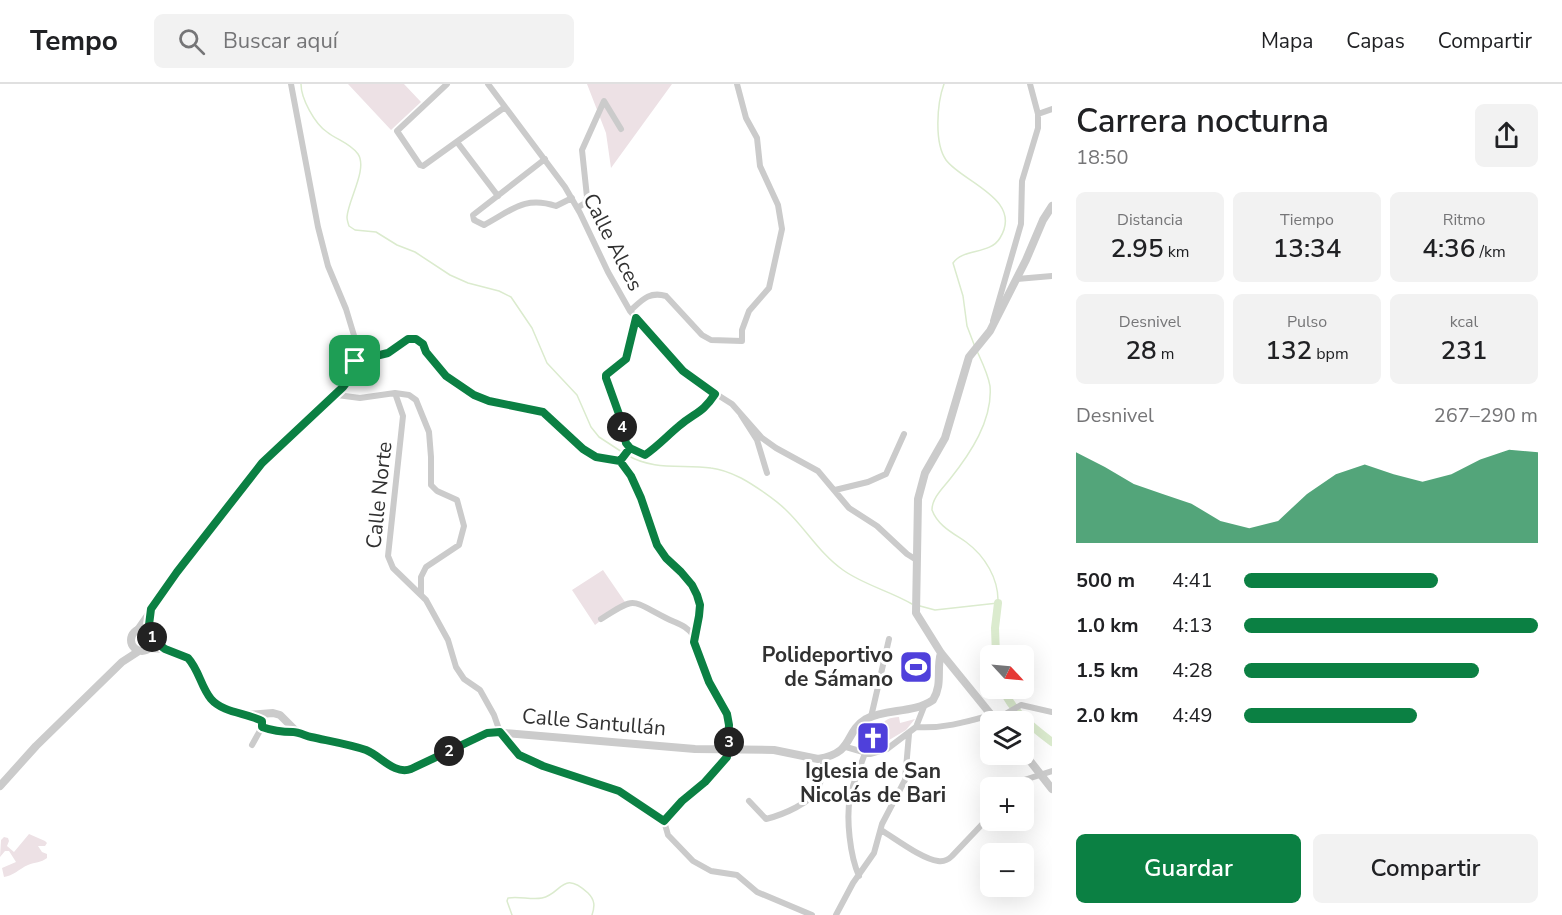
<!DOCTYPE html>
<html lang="es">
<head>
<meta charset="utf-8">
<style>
  :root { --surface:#fff; --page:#f2f2f2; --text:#202124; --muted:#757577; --line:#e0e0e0; --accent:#0b8043 }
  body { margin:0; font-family:"Nunito Sans",sans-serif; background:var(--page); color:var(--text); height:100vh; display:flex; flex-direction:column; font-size:22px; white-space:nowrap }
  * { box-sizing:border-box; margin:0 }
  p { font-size:20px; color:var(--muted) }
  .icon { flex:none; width:33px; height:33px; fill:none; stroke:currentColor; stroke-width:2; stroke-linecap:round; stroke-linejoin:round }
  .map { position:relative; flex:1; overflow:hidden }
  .side { display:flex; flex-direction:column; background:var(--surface); width:510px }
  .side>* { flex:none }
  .needle { width:39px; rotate:116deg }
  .tools { position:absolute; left:980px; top:561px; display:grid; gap:12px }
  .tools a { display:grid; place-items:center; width:54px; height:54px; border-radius:9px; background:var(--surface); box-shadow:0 6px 24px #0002; font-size:30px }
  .pin { position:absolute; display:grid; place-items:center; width:51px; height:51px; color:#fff; margin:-26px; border-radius:12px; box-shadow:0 3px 9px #0006 }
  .km { position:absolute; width:30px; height:30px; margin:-15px; border-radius:50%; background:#222; color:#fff; font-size:16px; line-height:30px; text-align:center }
  .round { display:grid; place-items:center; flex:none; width:63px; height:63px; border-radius:9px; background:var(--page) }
  .headline { display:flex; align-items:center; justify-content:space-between; height:102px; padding:0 24px }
  h1 { font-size:33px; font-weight:600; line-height:45px }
  .figures { display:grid; grid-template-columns:repeat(3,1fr); gap:9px; height:102px; padding:6px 24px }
  .figures div { display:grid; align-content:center; border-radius:9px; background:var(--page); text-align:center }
  .figures b { font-size:26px; font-weight:600 }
  .figures small { font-size:16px; font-weight:400 }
  .figures p { font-size:16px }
  .chart { height:168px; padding:12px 24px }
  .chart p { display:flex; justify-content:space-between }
  .chart svg { width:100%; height:108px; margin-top:6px; fill:var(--accent); opacity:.7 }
  .primary-button { display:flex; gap:12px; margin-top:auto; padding:12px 24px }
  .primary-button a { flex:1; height:69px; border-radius:9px; background:var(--accent); color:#fff; font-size:24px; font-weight:600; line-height:69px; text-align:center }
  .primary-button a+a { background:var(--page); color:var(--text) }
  ul { padding:0 24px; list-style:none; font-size:20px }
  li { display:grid; grid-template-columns:96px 72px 1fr; align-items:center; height:45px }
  li i { height:15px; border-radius:8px; background:var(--accent) }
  header { display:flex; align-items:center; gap:36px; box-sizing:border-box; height:84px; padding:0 30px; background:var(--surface); border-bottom:2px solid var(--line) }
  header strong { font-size:28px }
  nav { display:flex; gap:33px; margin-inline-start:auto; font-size:21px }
  .search { width:420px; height:54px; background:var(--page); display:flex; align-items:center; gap:15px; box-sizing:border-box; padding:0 21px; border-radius:9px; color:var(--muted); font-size:22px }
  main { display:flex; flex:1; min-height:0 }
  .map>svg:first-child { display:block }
  .green { fill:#ede1e5 }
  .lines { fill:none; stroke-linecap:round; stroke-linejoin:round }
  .stream { stroke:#dbebce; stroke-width:1.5 }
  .river { stroke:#dbebce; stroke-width:8 }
  .minor { stroke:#cbcbcb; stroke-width:6 }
  .tertiary { stroke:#cbcbcb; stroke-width:8 }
  .route-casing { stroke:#fff; stroke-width:12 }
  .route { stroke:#0b8043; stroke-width:8 }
  .labels { text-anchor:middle; stroke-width:6; stroke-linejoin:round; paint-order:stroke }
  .street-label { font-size:21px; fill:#313131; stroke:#fff }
  .poi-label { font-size:21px; font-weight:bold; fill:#313131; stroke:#fff; text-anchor:end }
</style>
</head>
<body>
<header>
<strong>Tempo</strong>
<div class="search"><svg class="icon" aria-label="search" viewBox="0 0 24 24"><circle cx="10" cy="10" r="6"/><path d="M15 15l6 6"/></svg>Buscar aquí</div>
<nav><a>Mapa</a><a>Capas</a><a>Compartir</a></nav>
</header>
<main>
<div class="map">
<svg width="1052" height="831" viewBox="0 0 1052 831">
  <rect width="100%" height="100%" fill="#fff"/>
  <path class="green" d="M348,0H404L421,18L391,46Z
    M587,0H672L611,84L606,49Z
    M603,486L625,518L595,541L572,506Z
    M899,633L900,639L915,635L906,646L879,662L883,645L881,644C884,634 890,634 899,633Z
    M29,750L45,757L47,759L45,762H38L42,768L47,770V774C41,779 35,778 28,781C19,785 13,792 4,793L2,784L16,778L9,767H5L0,773L1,756L4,753L8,754L9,757L7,762L14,768Z"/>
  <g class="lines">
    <path class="stream" d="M301,0C301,15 315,40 327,48C337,56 350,59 358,70C368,85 348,116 347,133C347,136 348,139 349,142L355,146L376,148L397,161L415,168L450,191L468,199L499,207L511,213L532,244L547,279L577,311L591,343L599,353L622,368
      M944,0C937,19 934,59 946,76C962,98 1024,115 1000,154C990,171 963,164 953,179L963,212L967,242L975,263
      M627,371C654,387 682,380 711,384C720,385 733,390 741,394C754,401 776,416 786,426C806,445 820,470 843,486C864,501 890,507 912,520
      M920,522L935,526L998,519C999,495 985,472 966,458C953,449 938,442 932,426C932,414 943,404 950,395C970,370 993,336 990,302C988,290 982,278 977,267
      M512,831L507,817L508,814C519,812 531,816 542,814C562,810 562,785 588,809C595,816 595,822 592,831"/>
    <path class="river" d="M996,572L995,544L998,519
      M1002,604C1013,628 1032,643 1052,658"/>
    <path class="minor" d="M447,0L397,47L420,81L423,82L505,23
      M488,0L565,103L580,129L608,188L630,227L671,274L694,296L732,320L762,354L776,364L818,387L849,424L877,442L907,470L915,475
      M1038,30L1052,25
      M457,58L498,112
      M545,75L473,131L474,136L484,141C511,127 524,111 556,122L572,114
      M577,124L585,119L587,113L582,66L604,17L621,45
      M1017,195L1052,192
      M630,227C642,216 649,207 666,212L702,251L711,256L742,257V246L749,227L769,204L782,145L778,121L760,82L757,54L746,34L737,0
      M637,234L626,275L606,291V294L620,333L626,359L630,364L645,371C658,362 667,352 679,342C695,328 702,330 715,310
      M993,237L1021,140L1022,97L1038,44V30L1030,0
      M355,277L388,269L408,255H416L423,260L426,268L435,281L460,303L474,311L489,317L543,328L583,365L596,373L620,377C632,390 640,409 646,426C650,437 651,450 657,461C667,481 689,490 697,511C702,525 697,538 694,552
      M395,309L403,332L388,472L393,484L426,516L448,556L456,583L464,595L480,606L494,631L500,648L519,671L542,682L619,707L664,737
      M337,311L360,314L395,309L409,311L416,316L429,348L431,373V401L437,407L457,416L464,442L459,461L426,483L421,493V510
      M741,331L757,356L767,389
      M620,377L630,364
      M835,406L868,398L886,390L904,350
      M601,535C637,512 630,516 666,534C678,540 686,541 694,552V558L709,598L727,630L729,666L727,673L721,681L696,706L682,716L664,737
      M136,547L177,488L246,397L262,379L337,311L349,295L354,284L356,258L346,225L328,182L318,143L291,0
      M150,550L151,529
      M251,631L262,637V643L252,661
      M871,633L889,555
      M995,636L1021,621L1052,628
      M262,643L284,649L295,648
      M916,643C942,645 966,638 991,631
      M846,663L870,670L887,665L916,643L925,620
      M1016,704L1021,697L1052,687
      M749,717L766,735C782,731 812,719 819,703C822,695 822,683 824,674
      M664,737L668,751L693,777L711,787L737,791L757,808L812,831
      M881,746C896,755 922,775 938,777C944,778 948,776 952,772L990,732
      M859,792C850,772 846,735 850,713C853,698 860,684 865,669
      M836,831L853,799L874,769L882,740L905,696L909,650"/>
    <path class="tertiary" d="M131 556a11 11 0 1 1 22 0a11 11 0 1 1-22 0Z
      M149,564L165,565L188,574L209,612L219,622L247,631L273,629L280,631L299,650L365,666L396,685L403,686L411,685L493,648L695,665L774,666L818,675C856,668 843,649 866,635C886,624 913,630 933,616C943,600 936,585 941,569
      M997,638L941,569L916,529L918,415L925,389L945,354L969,273L990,247L1026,176L1043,136L1052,122
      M1023,668L1052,705
      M0,702L36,662L122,578L139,567"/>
  </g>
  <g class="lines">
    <defs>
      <path id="route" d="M355,277L349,295L343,303L262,379L177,488L151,525L149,541L153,556L165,565L188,574C199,586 201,603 211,615C223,629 247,629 262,637V643C273,647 282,648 293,648C299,648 306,652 311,653C329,657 348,660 366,666C381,672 394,691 411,685L487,649L500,648L519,671L543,682L619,707L664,737L682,717L705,698L727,673L729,641L727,630L709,598L694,558L699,532L700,521L697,511L692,501L681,488L666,474L657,461L641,414L631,392L620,377L630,364L626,359L620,333L606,294V291L626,275L636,234L683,287L715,310C702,330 695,328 679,342C667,352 658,362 645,371L630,364L620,377L596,373L583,365L543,328L489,317L474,311L446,292L426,268L423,260L416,255H408L388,269L355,277"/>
    </defs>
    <use href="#route" class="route-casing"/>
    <use href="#route" class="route"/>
  </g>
  <defs>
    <symbol id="stadium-square" viewBox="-11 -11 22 22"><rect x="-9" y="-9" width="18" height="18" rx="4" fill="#4f40db" stroke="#fff"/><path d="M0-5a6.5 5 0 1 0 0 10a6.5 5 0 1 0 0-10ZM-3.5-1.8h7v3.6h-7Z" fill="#fff"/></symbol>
    <symbol id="church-square" viewBox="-11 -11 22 22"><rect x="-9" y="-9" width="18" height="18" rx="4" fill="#4f40db" stroke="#fff"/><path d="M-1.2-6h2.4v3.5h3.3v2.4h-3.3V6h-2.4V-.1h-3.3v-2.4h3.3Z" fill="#fff"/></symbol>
  </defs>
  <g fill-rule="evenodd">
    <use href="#stadium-square" x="897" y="564" width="38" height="38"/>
    <use href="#church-square" x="854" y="635" width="38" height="38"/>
  </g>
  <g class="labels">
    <g class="street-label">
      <text transform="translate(613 158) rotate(63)" y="7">Calle Alces</text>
      <text transform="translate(379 411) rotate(-84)" y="7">Calle Norte</text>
      <text transform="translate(594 638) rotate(5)" y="7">Calle Santullán</text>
    </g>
    <g class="poi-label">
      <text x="893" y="578">Polideportivo<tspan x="893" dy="24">de Sámano</tspan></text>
      <text x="873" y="694" text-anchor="middle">Iglesia de San<tspan x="873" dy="24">Nicolás de Bari</tspan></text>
    </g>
  </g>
</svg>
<div class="tools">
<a><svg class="needle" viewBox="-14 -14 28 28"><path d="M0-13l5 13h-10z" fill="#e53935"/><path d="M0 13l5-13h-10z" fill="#757577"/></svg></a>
<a><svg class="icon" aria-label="layers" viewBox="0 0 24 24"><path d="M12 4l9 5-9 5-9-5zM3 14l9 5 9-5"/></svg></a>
<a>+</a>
<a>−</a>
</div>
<div class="pin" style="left:355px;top:277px;background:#1e9e55"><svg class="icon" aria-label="arrive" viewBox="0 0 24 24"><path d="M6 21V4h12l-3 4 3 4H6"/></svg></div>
<b class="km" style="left:152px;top:553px">1</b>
<b class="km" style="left:449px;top:667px">2</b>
<b class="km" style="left:729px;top:658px">3</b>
<b class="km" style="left:622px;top:343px">4</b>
</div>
<section class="side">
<div class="headline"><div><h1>Carrera nocturna</h1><p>18:50</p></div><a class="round"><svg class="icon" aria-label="share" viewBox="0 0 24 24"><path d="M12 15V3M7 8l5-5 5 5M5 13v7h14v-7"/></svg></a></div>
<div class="figures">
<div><p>Distancia</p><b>2.95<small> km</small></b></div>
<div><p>Tiempo</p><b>13:34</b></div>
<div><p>Ritmo</p><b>4:36<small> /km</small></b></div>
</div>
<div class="figures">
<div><p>Desnivel</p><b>28<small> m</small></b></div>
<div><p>Pulso</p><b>132<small> bpm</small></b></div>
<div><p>kcal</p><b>231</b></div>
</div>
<div class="chart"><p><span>Desnivel</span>267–290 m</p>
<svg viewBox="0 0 160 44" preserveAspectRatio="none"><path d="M0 44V7L10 13L20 20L30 24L40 28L50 35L60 38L70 35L80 24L90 16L100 12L110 16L120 19L130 16L140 10L150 6L160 7V44z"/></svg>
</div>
<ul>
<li><b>500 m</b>4:41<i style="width:66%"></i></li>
<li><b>1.0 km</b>4:13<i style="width:100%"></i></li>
<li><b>1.5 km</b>4:28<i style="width:80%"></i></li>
<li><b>2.0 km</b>4:49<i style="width:59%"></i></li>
</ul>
<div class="primary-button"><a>Guardar</a><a>Compartir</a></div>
</section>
</main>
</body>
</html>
